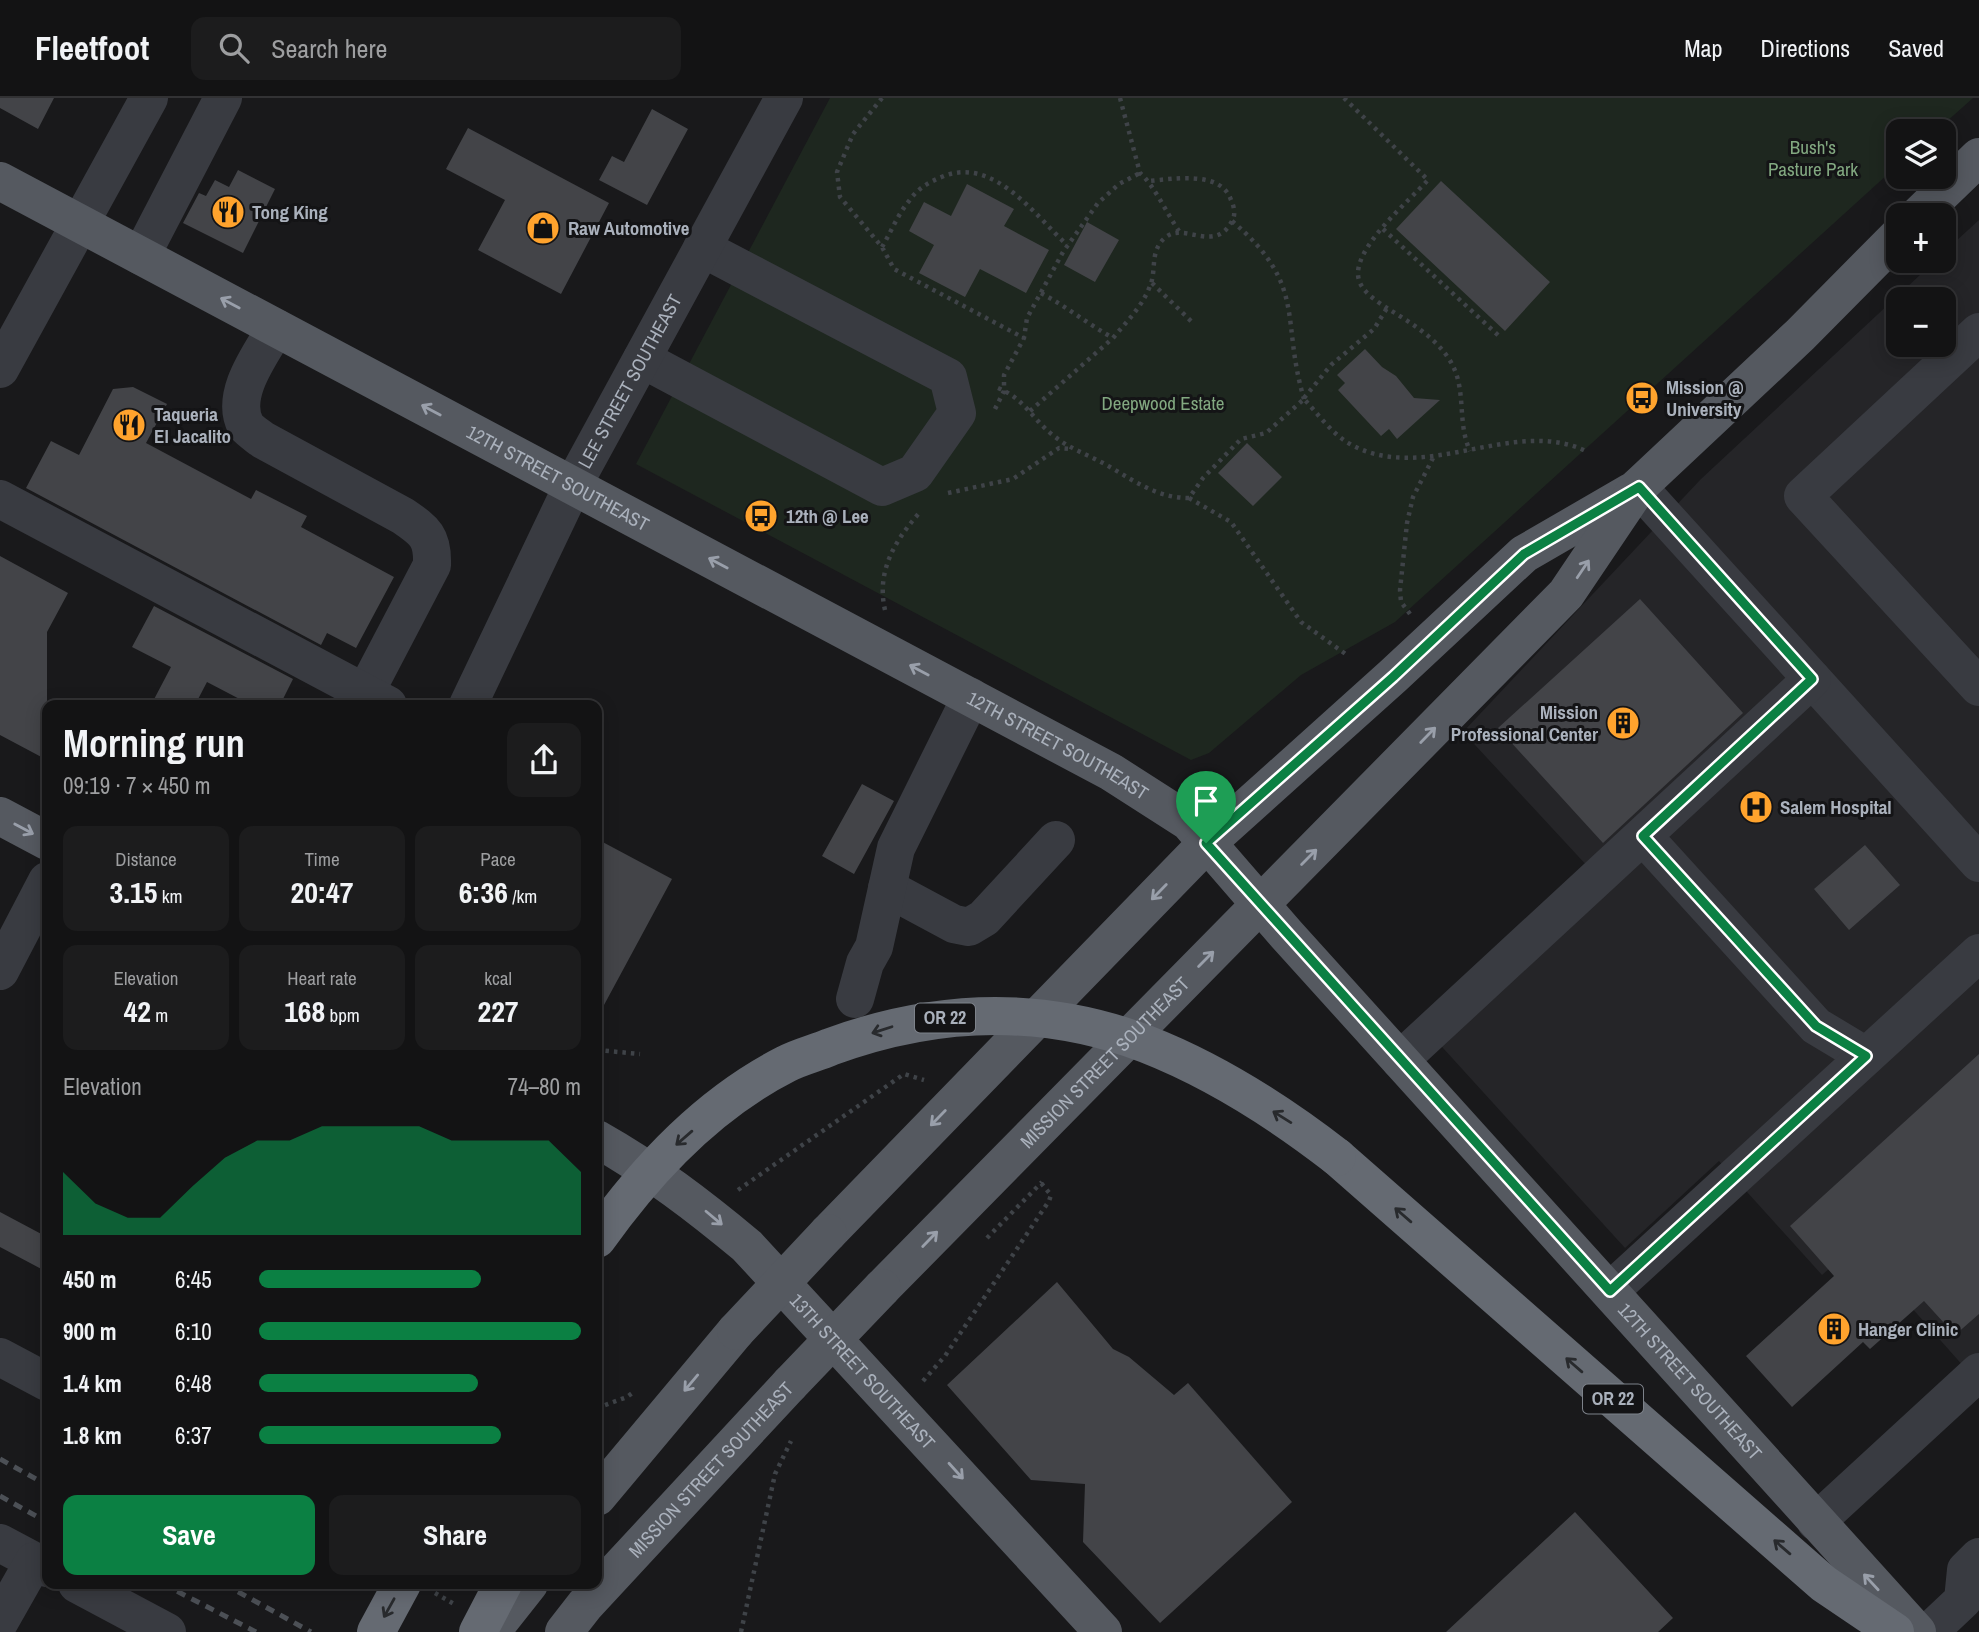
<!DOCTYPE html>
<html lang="en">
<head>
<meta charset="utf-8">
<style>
  :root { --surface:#131314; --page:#1c1c1d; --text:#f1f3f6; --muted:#9d9ea0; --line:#323234; --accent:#0b8043 }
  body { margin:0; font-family:"Archivo Narrow",sans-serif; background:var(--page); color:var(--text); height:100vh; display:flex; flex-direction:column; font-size:26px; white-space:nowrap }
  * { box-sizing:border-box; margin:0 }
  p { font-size:23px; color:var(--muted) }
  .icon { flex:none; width:38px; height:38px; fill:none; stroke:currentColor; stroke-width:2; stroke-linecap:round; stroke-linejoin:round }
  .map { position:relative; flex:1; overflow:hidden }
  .drawer { position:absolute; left:42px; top:602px; width:560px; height:889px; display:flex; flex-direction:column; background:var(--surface); border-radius:14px; box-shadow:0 4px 18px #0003,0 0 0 2px var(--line) }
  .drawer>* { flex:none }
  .fabs { position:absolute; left:1886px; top:21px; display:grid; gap:14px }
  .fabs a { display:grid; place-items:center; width:70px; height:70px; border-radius:14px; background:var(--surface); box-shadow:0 4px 18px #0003,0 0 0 2px var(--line); font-size:35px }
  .pin { position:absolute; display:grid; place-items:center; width:60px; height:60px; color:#fff; margin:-72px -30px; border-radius:50% 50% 50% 0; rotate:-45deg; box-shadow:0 0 7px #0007 }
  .pin .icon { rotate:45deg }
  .round { display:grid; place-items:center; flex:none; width:74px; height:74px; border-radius:14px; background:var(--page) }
  .overview { display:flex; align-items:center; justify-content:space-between; height:119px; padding:0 21px }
  h1 { font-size:38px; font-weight:700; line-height:52px }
  .stats { display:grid; grid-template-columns:repeat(3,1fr); gap:10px; height:119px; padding:7px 21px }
  .stats div { display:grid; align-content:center; border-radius:14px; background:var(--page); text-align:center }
  .stats b { font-size:30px; font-weight:700 }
  .stats small { font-size:19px; font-weight:400 }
  .stats p { font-size:19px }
  .chart { height:196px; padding:14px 21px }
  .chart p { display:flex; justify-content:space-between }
  .chart svg { width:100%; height:126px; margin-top:7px; fill:var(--accent); opacity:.7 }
  .primary-button { display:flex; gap:14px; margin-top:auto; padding:14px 21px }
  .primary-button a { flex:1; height:80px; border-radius:14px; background:var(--accent); color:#fff; font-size:28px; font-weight:700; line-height:80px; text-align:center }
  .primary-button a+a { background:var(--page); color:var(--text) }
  ul { padding:0 21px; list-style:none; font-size:23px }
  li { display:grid; grid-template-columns:112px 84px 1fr; align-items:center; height:52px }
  li i { height:18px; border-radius:9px; background:var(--accent) }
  header { display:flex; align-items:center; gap:42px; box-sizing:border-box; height:98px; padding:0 35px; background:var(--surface); border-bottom:2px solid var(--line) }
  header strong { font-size:33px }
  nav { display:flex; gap:38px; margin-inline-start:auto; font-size:24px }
  .search { width:490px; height:63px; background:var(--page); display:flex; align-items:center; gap:18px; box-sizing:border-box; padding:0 24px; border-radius:14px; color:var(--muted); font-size:26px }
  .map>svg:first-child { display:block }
  .built { fill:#252528; fill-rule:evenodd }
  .green { fill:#1e271f }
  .building { fill:#434448 }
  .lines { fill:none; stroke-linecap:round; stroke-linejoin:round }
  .path { stroke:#3f4348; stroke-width:4.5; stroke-dasharray:3.5 5; stroke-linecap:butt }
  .minor { stroke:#393b41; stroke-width:38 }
  .major { stroke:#555960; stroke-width:38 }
  .highway { stroke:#656a72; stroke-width:38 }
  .rail { stroke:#4c5056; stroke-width:5; stroke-dasharray:9 7; stroke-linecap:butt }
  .major-bridge { stroke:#555960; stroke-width:38 }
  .highway-bridge { stroke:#656a72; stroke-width:38 }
  .oneway { stroke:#999faa }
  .oneway2 { stroke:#282a2d }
  .route-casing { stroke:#fff; stroke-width:14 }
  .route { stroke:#0b8043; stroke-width:9 }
  .labels { text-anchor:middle; stroke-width:6; stroke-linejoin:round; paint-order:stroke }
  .shield { fill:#141416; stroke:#7d828a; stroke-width:2 }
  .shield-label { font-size:18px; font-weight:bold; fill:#aab1bc }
  .park-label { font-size:19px; fill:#82a880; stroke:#141416 }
  .poi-label { font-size:19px; font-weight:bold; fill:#aab1bc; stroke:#141416; text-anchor:start }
  .street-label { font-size:19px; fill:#aab1bc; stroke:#141416 }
</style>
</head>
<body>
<header>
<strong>Fleetfoot</strong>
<div class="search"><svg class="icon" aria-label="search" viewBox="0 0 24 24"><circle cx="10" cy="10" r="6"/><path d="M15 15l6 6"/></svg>Search here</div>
<nav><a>Map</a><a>Directions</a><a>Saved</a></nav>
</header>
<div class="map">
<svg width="1979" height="1534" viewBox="0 0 1979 1534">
  <rect width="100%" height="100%" fill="#19191b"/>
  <path class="built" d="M1979,122V1257L1965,1270L1856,1147L1822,1177L1719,1063L1625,1150L1433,939L1602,784L1463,634L1701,381L1935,163H1944V154ZM1899,201H1944V247H1899Z"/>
  <path class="green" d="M830,0H1973L1936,33H1899V66L1395,524L1301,577L1209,655L1191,662L636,366Z"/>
  <path class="building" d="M0,0H54L38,31L0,10Z
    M652,11L688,31L647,107L599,82L612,58L624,64Z
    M468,30L609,105L561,196L478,152L505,102L446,71Z
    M238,72L275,91L243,155L183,125L199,95L206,98L215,82L229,89Z
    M1441,83L1550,184L1505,233L1396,131Z
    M967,86L1014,111L1004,128L1049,152L1026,195L980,171L965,199L919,175L934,147L909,133L924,104L951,118Z
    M1087,124L1119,142L1095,184L1064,167Z
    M1365,251L1382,269L1396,278L1414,300L1440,302L1397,341L1389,331L1381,338L1338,292L1345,285L1337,277Z
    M133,289L167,306L146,345L251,401L256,392L307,418L301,429L394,479L356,550L327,535L321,547L26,390L51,343L79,357L113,291Z
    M1247,345L1282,379L1253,408L1218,375Z
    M0,458L68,495L47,534V662L0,637Z
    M1640,501L1743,615L1603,745L1498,630Z
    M154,508L293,581L280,607H251L207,584L195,607H151L171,569L132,549Z
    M862,686L894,703L854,776L822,758Z
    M597,741L672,781L597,920Z
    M1865,747L1900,787L1849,832L1814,791Z
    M1979,956V1216L1955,1237L1924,1203L1870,1251L1863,1244L1792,1309L1746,1258L1834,1178L1790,1128Z
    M0,1114L47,1139V1174L0,1149Z
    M1057,1184L1113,1251L1129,1259L1174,1297L1188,1285L1292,1404L1160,1525L1083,1444L1085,1386L1031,1382L947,1287Z
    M1575,1414L1673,1520L1658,1534H1446Z"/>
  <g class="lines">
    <path class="path" d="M882,0L853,36L837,74L840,99L882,149L894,171L1024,240
      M1120,0L1140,75C1154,87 1167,116 1179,133
      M1344,0L1428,82C1408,104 1360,144 1358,174C1357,191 1375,202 1387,210C1409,224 1434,238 1449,261C1468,290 1456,322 1470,353
      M1232,123C1308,188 1280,220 1304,301
      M1383,131L1500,239
      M882,149C891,134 898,116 909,103C918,90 929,84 944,78C994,59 1034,116 1067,147
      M1152,185L1193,225
      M1041,195C1067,209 1088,226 1113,240C1127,223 1142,209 1150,188C1157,172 1149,152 1166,139C1184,124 1215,156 1232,123C1236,117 1234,108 1231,102C1221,72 1173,81 1149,83
      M998,290C1025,301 1032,321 1054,338C1071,352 1092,358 1110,369C1136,384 1158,400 1189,400L1203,380L1241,341L1266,335L1304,301C1318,316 1332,336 1350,346C1425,388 1514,317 1588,354
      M1304,300L1331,267L1374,231L1387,210
      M995,311L1004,293V277L1024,240L1027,220L1063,154L1098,105L1119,86L1140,75
      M1030,313L1113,240
      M948,395L1013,381L1059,350L1071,351
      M1189,400L1231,424L1301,524L1347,557
      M885,512C876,473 895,442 921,413
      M1410,516L1401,504L1400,492L1407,425L1413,399L1434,358
      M597,952L640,956
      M738,1092L904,976L924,982
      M987,1140L1042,1084
      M923,1283L945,1258L1049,1103L1051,1097L1041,1085
      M597,1310L627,1299L635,1293
      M435,1495L454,1506
      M741,1534L775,1376L791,1343"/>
    <g class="minor">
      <path d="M141,158L223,0"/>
      <path d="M276,230C261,256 229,297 246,328C250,333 258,338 263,342L403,418C425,433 433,439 432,467L365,595"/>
      <path d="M1979,234L1803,398L1979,589"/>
      <path d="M642,261L882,389L915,375L957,315L948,279L702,150"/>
      <path d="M0,271L149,0"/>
      <path d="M1638,389L1979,765"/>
      <path d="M0,401L388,607"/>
      <path id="s1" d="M468,607L573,387L784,0"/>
      <path d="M1643,738L1816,928L1866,958"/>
      <path d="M887,790L954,826L969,829L984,820L1056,742"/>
      <path d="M0,873L47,783"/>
      <path d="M855,901L865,865L874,849L896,750L971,599"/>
      <path d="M1400,962L1812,581"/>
      <path d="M1610,1193L1979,855"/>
      <path d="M0,1259L47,1284"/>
      <path d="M1816,1424L1979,1274"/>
      <path d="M0,1445L47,1470"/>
      <path d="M77,1486L167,1534"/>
      <path d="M0,1523L34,1463"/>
      <path d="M1929,1534L1963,1502L1966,1472L1979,1459"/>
    </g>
    <g class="major">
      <path id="s2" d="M0,83L1111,674L1189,724L1286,836L1917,1534"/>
      <path d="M1919,117L1979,59"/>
      <path d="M0,718L47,743"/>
      <path id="s3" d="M597,1041C652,1072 699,1108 747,1148L1103,1534"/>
      <path d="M828,1135L1207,745L1393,578L1524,456L1631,394"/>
      <path id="s4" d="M882,1190L1566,496L1638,389L1800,237L1899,137"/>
      <path d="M597,1399L736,1233"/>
      <path id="s5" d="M564,1534L585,1507L790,1286"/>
    </g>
    <path class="highway" d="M1337,1059L1824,1486L1895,1534
      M376,1534L402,1486"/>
    <path class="rail" d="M0,1361L47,1387
      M0,1398L47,1424
      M163,1486L256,1534
      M224,1486L311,1534"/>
    <path class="major-bridge" d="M736,1233L828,1135
      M790,1286L882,1190
      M491,1534L529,1486"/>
    <path class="highway-bridge" d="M597,1141C646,1072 709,1005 786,966C799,959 816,955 830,949C934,911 1041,906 1146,946C1215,973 1279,1014 1337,1059
      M478,1534L503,1486"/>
  </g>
  <defs><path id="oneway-shaft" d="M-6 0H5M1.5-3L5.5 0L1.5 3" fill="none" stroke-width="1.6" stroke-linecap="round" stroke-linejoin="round" transform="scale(1.75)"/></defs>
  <g class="oneway">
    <use href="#oneway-shaft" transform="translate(230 205) rotate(-152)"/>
    <use href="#oneway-shaft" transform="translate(431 312) rotate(-152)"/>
    <use href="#oneway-shaft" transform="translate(718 465) rotate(-152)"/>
    <use href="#oneway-shaft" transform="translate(1583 471) rotate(-56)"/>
    <use href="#oneway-shaft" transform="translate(919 572) rotate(-152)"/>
    <use href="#oneway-shaft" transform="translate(1428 637) rotate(-46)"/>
    <use href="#oneway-shaft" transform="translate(24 731) rotate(28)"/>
    <use href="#oneway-shaft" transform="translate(1309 759) rotate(-45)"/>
    <use href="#oneway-shaft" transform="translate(1159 794) rotate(134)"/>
    <use href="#oneway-shaft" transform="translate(1206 861) rotate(-45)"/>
    <use href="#oneway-shaft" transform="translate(938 1020) rotate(134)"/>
    <use href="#oneway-shaft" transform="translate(714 1120) rotate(40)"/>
    <use href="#oneway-shaft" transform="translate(930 1141) rotate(-46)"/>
    <use href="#oneway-shaft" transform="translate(691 1285) rotate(130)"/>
    <use href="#oneway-shaft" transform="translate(956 1373) rotate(48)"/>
    <use href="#oneway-shaft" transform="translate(1871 1484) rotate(-133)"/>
  </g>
  <g class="oneway2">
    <use href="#oneway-shaft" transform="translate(882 932) rotate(162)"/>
    <use href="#oneway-shaft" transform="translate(1282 1019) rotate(-148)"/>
    <use href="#oneway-shaft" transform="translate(684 1040) rotate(139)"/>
    <use href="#oneway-shaft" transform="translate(1403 1117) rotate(-139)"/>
    <use href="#oneway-shaft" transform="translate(1574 1267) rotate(-139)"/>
    <use href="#oneway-shaft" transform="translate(1782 1449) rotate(-139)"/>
    <use href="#oneway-shaft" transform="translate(389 1510) rotate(119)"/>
  </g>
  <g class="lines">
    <defs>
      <path id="route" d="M1639,389L1812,581L1643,738L1816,928L1866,958L1610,1193L1206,745L1393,579L1524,456Z"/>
    </defs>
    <use href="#route" class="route-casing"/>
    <use href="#route" class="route"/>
  </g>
  <defs>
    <symbol id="restaurant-disc" viewBox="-11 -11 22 22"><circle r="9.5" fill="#ffa32d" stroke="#141416"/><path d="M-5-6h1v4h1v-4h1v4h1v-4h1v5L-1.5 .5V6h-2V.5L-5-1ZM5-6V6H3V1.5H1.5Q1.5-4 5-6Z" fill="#111"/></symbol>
    <symbol id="shop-disc" viewBox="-11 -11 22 22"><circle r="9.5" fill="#ffa32d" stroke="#141416"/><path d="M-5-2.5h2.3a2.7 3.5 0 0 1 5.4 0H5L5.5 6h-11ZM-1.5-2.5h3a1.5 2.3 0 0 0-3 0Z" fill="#111"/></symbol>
    <symbol id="bus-disc" viewBox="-11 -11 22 22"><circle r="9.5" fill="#ffa32d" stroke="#141416"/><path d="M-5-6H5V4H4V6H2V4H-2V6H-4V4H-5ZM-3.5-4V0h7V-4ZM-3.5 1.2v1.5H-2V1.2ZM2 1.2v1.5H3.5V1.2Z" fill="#111"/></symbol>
    <symbol id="building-disc" viewBox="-11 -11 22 22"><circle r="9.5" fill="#ffa32d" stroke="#141416"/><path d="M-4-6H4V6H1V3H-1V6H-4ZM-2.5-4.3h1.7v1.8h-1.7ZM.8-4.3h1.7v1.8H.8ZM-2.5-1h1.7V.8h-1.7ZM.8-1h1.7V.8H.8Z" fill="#111"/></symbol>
    <symbol id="hospital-disc" viewBox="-11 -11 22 22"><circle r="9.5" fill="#ffa32d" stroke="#141416"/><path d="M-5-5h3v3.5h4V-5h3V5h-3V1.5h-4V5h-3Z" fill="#111"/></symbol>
  </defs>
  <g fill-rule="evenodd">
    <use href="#restaurant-disc" x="209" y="95" width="38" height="38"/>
    <use href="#shop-disc" x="524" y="111" width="38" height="38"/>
    <use href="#bus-disc" x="1623" y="281" width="38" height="38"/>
    <use href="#restaurant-disc" x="110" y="308" width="38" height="38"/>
    <use href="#bus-disc" x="742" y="399" width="38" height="38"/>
    <use href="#building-disc" x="1604" y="606" width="38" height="38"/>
    <use href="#hospital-disc" x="1737" y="690" width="38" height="38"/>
    <use href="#building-disc" x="1815" y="1212" width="38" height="38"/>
  </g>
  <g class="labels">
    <g class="shield">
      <rect x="915" y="905.5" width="60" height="29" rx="5"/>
      <rect x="1583" y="1286.5" width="60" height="29" rx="5"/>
    </g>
    <g class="shield-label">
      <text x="945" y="926">OR 22</text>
      <text x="1613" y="1307">OR 22</text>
    </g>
    <g class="park-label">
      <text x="1813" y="56">Bush's<tspan x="1813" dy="22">Pasture Park</tspan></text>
      <text x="1163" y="312">Deepwood Estate</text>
    </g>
    <g class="poi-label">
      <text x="252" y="121">Tong King</text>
      <text x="568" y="137">Raw Automotive</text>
      <text x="1666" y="296">Mission @<tspan x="1666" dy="22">University</tspan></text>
      <text x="154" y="323">Taqueria<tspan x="154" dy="22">El Jacalito</tspan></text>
      <text x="786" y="425">12th @ Lee</text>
      <text x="1598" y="621" text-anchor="end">Mission<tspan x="1598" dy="22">Professional Center</tspan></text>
      <text x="1780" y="716">Salem Hospital</text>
      <text x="1858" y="1238">Hanger Clinic</text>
    </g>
    <g class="street-label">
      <text dy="7" stroke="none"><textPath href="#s1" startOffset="362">LEE STREET SOUTHEAST</textPath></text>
      <text dy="7" stroke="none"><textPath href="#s2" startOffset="632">12TH STREET SOUTHEAST</textPath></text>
      <text dy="7" stroke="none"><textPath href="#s2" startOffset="1199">12TH STREET SOUTHEAST</textPath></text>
      <text dy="7" stroke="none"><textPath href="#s4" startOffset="317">MISSION STREET SOUTHEAST</textPath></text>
      <text dy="7" stroke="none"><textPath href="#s3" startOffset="355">13TH STREET SOUTHEAST</textPath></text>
      <text dy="7" stroke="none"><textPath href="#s2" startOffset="2102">12TH STREET SOUTHEAST</textPath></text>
      <text dy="7" stroke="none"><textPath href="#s5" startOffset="219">MISSION STREET SOUTHEAST</textPath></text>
    </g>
  </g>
</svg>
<div class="fabs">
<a><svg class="icon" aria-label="layers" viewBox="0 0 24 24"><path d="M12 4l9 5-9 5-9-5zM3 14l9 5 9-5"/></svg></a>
<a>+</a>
<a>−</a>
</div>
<div class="pin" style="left:1206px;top:745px;background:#1e9e55"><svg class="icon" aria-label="arrive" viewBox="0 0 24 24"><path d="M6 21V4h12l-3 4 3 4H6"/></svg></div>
<section class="drawer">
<div class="overview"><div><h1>Morning run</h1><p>09:19 · 7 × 450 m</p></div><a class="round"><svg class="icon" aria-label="share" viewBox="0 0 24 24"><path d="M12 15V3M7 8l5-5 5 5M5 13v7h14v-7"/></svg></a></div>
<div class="stats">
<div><p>Distance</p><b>3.15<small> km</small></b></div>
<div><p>Time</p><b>20:47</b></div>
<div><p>Pace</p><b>6:36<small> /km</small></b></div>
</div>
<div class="stats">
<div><p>Elevation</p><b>42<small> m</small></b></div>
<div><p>Heart rate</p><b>168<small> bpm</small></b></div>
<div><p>kcal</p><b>227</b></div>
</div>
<div class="chart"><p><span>Elevation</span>74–80 m</p>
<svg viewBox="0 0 160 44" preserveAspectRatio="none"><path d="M0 44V22L10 33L20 38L30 38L40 27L50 17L60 11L70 11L80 6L90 6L100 6L110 6L120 11L130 11L140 11L150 11L160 22V44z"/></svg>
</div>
<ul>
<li><b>450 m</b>6:45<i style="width:69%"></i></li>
<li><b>900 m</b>6:10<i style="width:100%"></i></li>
<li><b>1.4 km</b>6:48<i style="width:68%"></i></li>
<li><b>1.8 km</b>6:37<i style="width:75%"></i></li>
</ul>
<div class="primary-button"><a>Save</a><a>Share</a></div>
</section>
</div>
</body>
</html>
